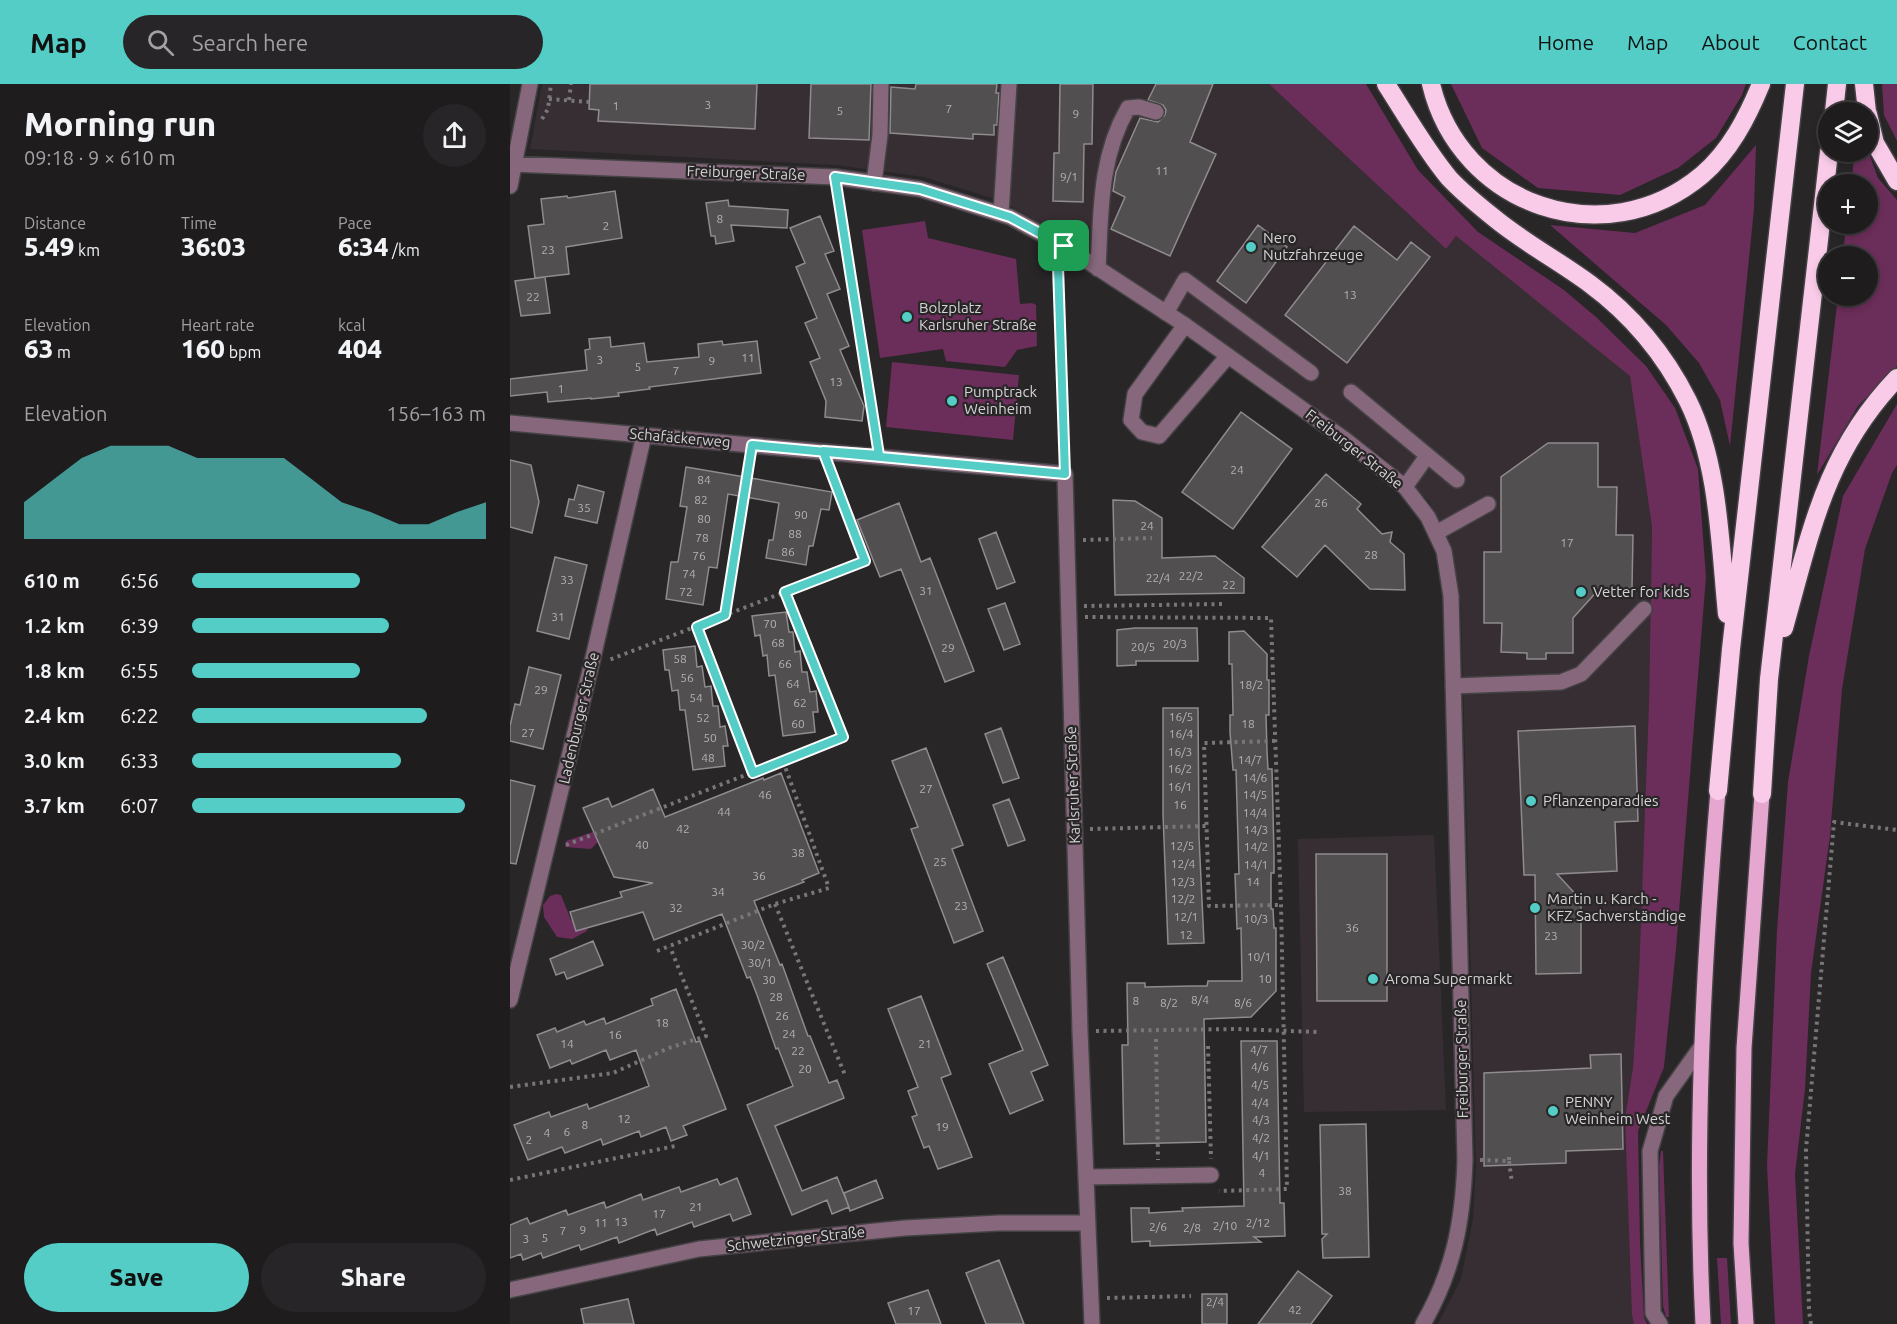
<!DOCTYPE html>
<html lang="en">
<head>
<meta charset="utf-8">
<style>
  :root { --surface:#1f1c1e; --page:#272527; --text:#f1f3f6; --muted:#a1a1a4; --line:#3c3a3c; --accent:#54cdc7 }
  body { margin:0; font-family:Ubuntu,sans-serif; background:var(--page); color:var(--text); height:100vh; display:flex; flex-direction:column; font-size:22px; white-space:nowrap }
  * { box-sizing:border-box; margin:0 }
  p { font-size:20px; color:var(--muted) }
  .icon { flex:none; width:33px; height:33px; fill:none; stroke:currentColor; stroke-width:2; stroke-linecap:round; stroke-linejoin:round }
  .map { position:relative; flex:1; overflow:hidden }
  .side { display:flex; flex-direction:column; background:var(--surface); width:510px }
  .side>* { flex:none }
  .buttons { position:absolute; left:1308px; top:18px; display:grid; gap:12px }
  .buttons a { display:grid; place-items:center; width:60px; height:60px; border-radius:50%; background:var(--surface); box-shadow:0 3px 9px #0003,0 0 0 2px var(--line); font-size:30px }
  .pin { position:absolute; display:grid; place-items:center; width:51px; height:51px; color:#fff; margin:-26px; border-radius:12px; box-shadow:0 3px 9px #0006 }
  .round { display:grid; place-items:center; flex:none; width:63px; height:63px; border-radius:32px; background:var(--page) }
  .summary { display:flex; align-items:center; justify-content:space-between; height:102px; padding:0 24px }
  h1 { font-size:33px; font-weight:800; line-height:45px }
  .figures { display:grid; grid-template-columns:repeat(3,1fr); gap:9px; height:102px; padding:6px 24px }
  .figures div { display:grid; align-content:center }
  .figures b { font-size:26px; font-weight:800 }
  .figures small { font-size:16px; font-weight:400 }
  .figures p { font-size:16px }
  .chart { height:168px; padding:12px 24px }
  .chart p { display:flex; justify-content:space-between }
  .chart svg { width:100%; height:108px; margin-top:6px; fill:var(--accent); opacity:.7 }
  .primary-button { display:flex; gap:12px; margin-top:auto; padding:12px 24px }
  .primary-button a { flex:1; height:69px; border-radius:36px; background:var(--accent); color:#111; font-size:24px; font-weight:800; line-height:69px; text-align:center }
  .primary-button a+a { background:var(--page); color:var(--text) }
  ul { padding:0 24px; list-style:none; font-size:20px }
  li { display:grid; grid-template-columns:96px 72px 1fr; align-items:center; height:45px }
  li i { height:15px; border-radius:8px; background:var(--accent) }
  header { display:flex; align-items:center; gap:36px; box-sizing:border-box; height:84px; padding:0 30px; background:var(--accent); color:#111 }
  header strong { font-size:28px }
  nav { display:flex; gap:33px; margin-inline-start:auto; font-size:21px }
  .search { width:420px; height:54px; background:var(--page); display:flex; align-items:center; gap:15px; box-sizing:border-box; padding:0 21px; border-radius:33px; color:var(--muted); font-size:22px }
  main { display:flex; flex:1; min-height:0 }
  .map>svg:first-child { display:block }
  .built { fill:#372e33 }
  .green { fill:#6b2d59 }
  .building { fill:#524f51; stroke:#8f8b8e; stroke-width:1.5 }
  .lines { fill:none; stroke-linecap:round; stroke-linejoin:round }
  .minor-casing { stroke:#444244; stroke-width:18 }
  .major-casing { stroke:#444244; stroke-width:18 }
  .highway-casing { stroke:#444244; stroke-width:21 }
  .path { stroke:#787678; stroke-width:4; stroke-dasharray:3 4.5; stroke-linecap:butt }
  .minor { stroke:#86677b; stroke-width:15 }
  .major { stroke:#e5a7cf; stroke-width:15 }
  .highway { stroke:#f9cbe8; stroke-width:18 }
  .route-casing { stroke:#fff; stroke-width:12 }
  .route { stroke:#54cdc7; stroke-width:8 }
  .poi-dot { fill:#54cdc7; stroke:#292628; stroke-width:2 }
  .labels { text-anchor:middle; stroke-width:4.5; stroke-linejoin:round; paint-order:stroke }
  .number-label { font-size:12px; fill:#b4b1b3 }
  .street-label { font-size:15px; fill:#d4d2d4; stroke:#292628 }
  .poi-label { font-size:15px; fill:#d4d2d4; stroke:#292628; text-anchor:start }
</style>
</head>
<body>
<header>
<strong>Map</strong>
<div class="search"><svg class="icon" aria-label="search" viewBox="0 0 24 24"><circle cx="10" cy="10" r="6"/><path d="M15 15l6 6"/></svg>Search here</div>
<nav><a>Home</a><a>Map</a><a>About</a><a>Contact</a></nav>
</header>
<main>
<section class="side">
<div class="summary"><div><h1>Morning run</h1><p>09:18 · 9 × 610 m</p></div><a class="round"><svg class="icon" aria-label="share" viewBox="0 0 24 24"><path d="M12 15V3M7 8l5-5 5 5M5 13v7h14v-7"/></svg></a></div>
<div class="figures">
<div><p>Distance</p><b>5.49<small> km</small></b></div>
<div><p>Time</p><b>36:03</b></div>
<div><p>Pace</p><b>6:34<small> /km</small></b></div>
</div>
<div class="figures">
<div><p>Elevation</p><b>63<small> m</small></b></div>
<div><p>Heart rate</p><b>160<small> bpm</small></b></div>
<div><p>kcal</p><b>404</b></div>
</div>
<div class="chart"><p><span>Elevation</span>156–163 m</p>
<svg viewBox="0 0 160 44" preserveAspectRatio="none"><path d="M0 44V29L10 20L20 11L30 6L40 6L50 6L60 11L70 11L80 11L90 11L100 20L110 29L120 33L130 38L140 38L150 33L160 29V44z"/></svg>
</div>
<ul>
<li><b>610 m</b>6:56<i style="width:57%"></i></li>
<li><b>1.2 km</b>6:39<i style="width:67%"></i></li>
<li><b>1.8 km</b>6:55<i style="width:57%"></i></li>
<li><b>2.4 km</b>6:22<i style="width:80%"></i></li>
<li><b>3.0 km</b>6:33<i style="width:71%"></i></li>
<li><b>3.7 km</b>6:07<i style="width:93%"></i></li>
</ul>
<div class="primary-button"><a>Save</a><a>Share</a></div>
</section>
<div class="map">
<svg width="1387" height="1240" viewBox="0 0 1387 1240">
  <rect width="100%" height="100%" fill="#292628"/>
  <path class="built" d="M32,0H759L936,165L946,152L1120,291L1142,443L1139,617L1129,889L1123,983L1115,1034L1124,1240H928L951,1195L963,1135L966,1082L951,522L943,467L919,417L873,373L674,230L557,153L491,117L414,93L326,81L20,65Z
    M924,751L936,1026L794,1028L788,755Z"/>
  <path class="green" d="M759,0H856L908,86L968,148L1054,206L1086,233L1136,282L1165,324L1188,385L1196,493L1166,865L1154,983L1128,1047L1130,1159L1134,1233L1137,1240H1124L1122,1231L1115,1034L1123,983L1129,889L1139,617L1142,443L1120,292L946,152L936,165Z
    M941,0H1236L1232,11L1206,54L1168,84L1110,111L1028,104L972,64Z
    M1372,0H1387V57L1374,31Z
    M1246,61L1244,125L1220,362L1210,316L1189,279L1156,241L1040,141L1125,149L1195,121Z
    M1358,67L1368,94L1387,116V282L1348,322L1307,391L1328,212H1358V172H1333L1336,140H1358V100H1341L1345,68Z
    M415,137L418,154L506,175L510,220L522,219L526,221L527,262L507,266L495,283L436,277L433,265L370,274L352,146Z
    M382,278L509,291L503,356L376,343Z
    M1387,320V381L1382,389L1355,465L1332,605L1320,752L1301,889L1295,1005L1285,1090L1293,1240H1265L1257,1082L1267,846L1278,698L1299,572L1333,412Z
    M104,741L81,765L55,763L56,757Z
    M46,810L51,811L61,836L78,839L77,847L62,855L47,853L34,833L33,821L40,812Z
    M1151,1067H1153L1159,1233H1156L1153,1222L1149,1083Z
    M1207,1174H1217L1221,1240H1211Z"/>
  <path class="building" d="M80,0H247L245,45L88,37L89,26L79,25Z
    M301,0H361L359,56L299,54Z
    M406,0H487L486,9H489L487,41H484V51L463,50V55L380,49L381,3L405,5Z
    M550,0H583L582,60H574L573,118L543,117L544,69H549Z
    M646,0H703L680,58L706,70L660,172L601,145L615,113L603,107L606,88L630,34L648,38L655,31L656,26L653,21L638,16Z
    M105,107L112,154L56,163L59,190L25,194L18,142L34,140L31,115L57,112L58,114Z
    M218,116L219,122L278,126L277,144L221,141L224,157L206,160L205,152H201L196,119Z
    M310,132L324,167L315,170L330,205L317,210L339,262L330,266L354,322L352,337L315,333L316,317L300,278L310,274L295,239L307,234L286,183L295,179L280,144Z
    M748,141L777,163L736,219L707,197Z
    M844,142L887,176L901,158L920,173L837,279L775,231Z
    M35,193L40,229L11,232L5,197Z
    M100,253L101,263L134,259L137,278L189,273L188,260L212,257L213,261L247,257L251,289L139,303L140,305L108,309L109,312L81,315V314L38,318L37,308L0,312V295L77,286L75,266L80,265L79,255Z
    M731,328L782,365L723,445L672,408Z
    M1038,359H1088V403H1107L1106,451H1123L1122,504H1090L1063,534V569H1036V575H1017V569L991,568L992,539H974V468H991V393Z
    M0,376L21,381L29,418L22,449L0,443Z
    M176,383L322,408L319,426L311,425L303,462H299L296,481L256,474L259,456H263L269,419L218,410L207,484L199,483L193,521L156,515L161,478H168L177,423L170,422Z
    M816,390L851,420L847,425L872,450L882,448L880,458L894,470L895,506L860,505L815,461L787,493L752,463Z
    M68,401L94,408L87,439L55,432L59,415L64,416Z
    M603,416L625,417L652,434V474L705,472L734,494V509L605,511Z
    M389,419L411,478L420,474L464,587L435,598L391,485L370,493L347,436Z
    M486,448L505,498L487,505L469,455Z
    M45,473L77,481L59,555L27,547Z
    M495,519L510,560L494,566L478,525Z
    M276,528L279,548H283L285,568L290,567L292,588H297L300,608L306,607L308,628H303L305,648L273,652L265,591L259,592L257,571L253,572L250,551L245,552L242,532Z
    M625,544H687L688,577H626V581L607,582V546Z
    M734,547L757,570V596H759V631H756L757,667L758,685H762L764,772V789H761V825H763L764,844H766V907L741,933L694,935L696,1058L614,1060L612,961H618L617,899H635V903L682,902H697L698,897H732L731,844L727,845L725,790H729L726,686H723L720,648V631H723L722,580H719V548Z
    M185,562L187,583L192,582L195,603L201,602L203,622H208L210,643L215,642L218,662H213L215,682L183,686L175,626H170L168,606L162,607L159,586H155L153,566Z
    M19,583L51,591L33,665L0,657V642L5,620L10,621Z
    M653,624H688L689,753L694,859L658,860L653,730Z
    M1125,642L1128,737L1105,738L1107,787L1047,790L1071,816V889L1026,890L1025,791H1014L1008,647Z
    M491,644L509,694L493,699L475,650Z
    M416,664L453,761L442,765L473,847L444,859L401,745L408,743L382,677Z
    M271,689L309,789L292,796L294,798L244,817L270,881L272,880L298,952H300L319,999L327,996L334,1014L265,1042L292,1107L327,1093L339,1123L322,1130L317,1116L282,1131L237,1021L283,1002L268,964L266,965L247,911L240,893L237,894L212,830L144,856L133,828L66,847L60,828L112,813L110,808L143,799L104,793L73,724L98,714L102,723L143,705L155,733L253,694L254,696Z
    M0,696L25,702L6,780L0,779Z
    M499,715L515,756L498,762L483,721Z
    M806,770H877V917H807Z
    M83,857L93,881L57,895L54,888L46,891L40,875Z
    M493,873L538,981L521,988L533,1016L500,1030L479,980L513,966L477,880Z
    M166,905L186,958L190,957L216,1025L173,1042L177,1051L161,1057L156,1043L131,1053L129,1047L93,1061L91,1055L55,1069L52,1063L18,1076L4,1041L39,1028L41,1033L77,1020L79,1025L139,1002L126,966L100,976L96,966L62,980L60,976L40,984L27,951L45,944L47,948L74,937L76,941L94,934L96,940L143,921L141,915Z
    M411,912L441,990L431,994L462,1073L428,1085L419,1062L414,1064L402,1033L407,1031L398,1007L408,1003L378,925Z
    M731,957H767L770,1119H774L775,1152L744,1153L751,1158L640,1162V1157L622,1158L621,1124H639V1129L673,1127L672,1124L734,1122Z
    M1111,970L1113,1065L1056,1067V1079L974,1082V989L1081,984L1080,971Z
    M856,1040L859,1173L813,1174L812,1155L817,1150H812L810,1041Z
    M227,1094L241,1130L223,1137L220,1130L184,1143L182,1138L147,1151L145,1145L109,1159L107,1153L71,1166L69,1161L33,1174L31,1169L13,1176L11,1170L0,1174V1141L17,1134L20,1140L56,1126L58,1131L94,1118L96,1124L131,1110L133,1116L169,1103L171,1108L207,1095L210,1101Z
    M366,1096L373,1114L340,1127L334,1109Z
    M489,1176L514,1240H476L456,1189Z
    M788,1187L822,1212L801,1240H748Z
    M418,1206L431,1240H386L378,1219Z
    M692,1210H717V1240H692Z
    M118,1215L124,1240H74L71,1225Z"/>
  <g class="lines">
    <defs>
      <path id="minor" d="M0,80L325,93L410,105L500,133L554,162L675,241L833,354L895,403L918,433L934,467L941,512L955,1076C953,1137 944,1186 913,1240
        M364,99L370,51L371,0
        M0,102L20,0
        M491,130L499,0
        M588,185C591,130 589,74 618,24L629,23L646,28
        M656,229L675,196L801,289
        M675,241L625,310L621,336L632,348L649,352L718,272
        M841,308L947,396
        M0,339L555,390L570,947L582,1240
        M895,403L917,372
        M926,449L978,420
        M943,602L1051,598L1071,590L1134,525
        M0,916L83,574L134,351
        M576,1093L701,1091
        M0,1206L189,1165L395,1144L489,1139H577
        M1150,1240L1143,1229L1140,1067L1156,1012L1191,963"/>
      <path id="major" d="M1193,1240C1184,1062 1193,884 1208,707
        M1236,1240L1231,1159L1234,964L1252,710"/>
      <path id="highway" d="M876,0C896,31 915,65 939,94C952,108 968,121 983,133C1013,158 1049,177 1080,200C1122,231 1155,271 1178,317C1209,380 1210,461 1217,530
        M921,0C950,122 1095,172 1192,91C1220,67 1237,34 1251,0
        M1354,0L1357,28
        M1324,28L1327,0
        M1358,30L1365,59L1387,97
        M1274,544C1301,448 1315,369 1387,294
        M1208,707L1221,565L1285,0
        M1252,710L1259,595L1319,68"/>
    </defs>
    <use href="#minor" class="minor-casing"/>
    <use href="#major" class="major-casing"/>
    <use href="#highway" class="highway-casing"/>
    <path class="path" d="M39,15L79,18
      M59,16L61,0
      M32,35L38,25L41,0
      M328,111L366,356
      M549,178L555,374
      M573,456L642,454
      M275,508L355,476L320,386
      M574,522L714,520
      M215,531L239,377
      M575,533L761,534L771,821L777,1105L709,1107
      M187,543L243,689
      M765,657L694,659L699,822L771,821
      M580,745L696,742
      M56,761L333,653L275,508L99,576
      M265,820L335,991
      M147,867L265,820L319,804L273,677
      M586,947L726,945L807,948
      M646,955L648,1076
      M698,962L701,1075
      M0,1003L103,989L159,964L196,952L160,863
      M970,1076L999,1077V1069
      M999,1077L1002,1099
      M0,1096L165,1062
      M597,1214L681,1212
      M1301,1240L1299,1227L1296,1066L1324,738L1387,746"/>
    <use href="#minor" class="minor"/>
    <use href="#major" class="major"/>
    <use href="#highway" class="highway"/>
  </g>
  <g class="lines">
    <defs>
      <path id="route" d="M554,162L548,182L555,390L242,361L215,531L187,543L243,689L333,653L275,508L355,477L313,367L369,371L325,93L410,105L500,133L554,162"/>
    </defs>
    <use href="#route" class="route-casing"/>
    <use href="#route" class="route"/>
  </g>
  <g class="poi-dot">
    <circle cx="741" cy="163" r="6"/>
    <circle cx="397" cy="233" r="6"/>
    <circle cx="442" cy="317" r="6"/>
    <circle cx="1071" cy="508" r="6"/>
    <circle cx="1021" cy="717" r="6"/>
    <circle cx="1025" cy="824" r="6"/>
    <circle cx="863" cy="895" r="6"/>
    <circle cx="1043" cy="1027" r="6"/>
  </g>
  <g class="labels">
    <g class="number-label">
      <text x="198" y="25">3</text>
      <text x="106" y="26">1</text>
      <text x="439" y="29">7</text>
      <text x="330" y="31">5</text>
      <text x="566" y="34">9</text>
      <text x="652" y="91">11</text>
      <text x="559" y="97">9/1</text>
      <text x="210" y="139">8</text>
      <text x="96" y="146">2</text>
      <text x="38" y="170">23</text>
      <text x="840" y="215">13</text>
      <text x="23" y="217">22</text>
      <text x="238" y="278">11</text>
      <text x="90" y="280">3</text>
      <text x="202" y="281">9</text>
      <text x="128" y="287">5</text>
      <text x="166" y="291">7</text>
      <text x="326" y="302">13</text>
      <text x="51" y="309">1</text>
      <text x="727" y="390">24</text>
      <text x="194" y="400">84</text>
      <text x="191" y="420">82</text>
      <text x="811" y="423">26</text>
      <text x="74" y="428">35</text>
      <text x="291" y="435">90</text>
      <text x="194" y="439">80</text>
      <text x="637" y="446">24</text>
      <text x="285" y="454">88</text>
      <text x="192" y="458">78</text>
      <text x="1057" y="463">17</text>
      <text x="278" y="472">86</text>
      <text x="861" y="475">28</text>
      <text x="189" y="476">76</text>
      <text x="179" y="494">74</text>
      <text x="681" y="496">22/2</text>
      <text x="648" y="498">22/4</text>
      <text x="57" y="500">33</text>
      <text x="719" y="505">22</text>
      <text x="416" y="511">31</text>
      <text x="176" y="512">72</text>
      <text x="48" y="537">31</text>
      <text x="260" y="544">70</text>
      <text x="268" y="563">68</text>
      <text x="665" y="564">20/3</text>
      <text x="633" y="567">20/5</text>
      <text x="438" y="568">29</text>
      <text x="170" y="579">58</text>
      <text x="275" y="584">66</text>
      <text x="177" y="598">56</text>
      <text x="283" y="604">64</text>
      <text x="741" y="605">18/2</text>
      <text x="31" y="610">29</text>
      <text x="186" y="618">54</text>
      <text x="290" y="623">62</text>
      <text x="671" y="637">16/5</text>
      <text x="193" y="638">52</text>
      <text x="288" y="644">60</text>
      <text x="738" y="644">18</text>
      <text x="18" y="653">27</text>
      <text x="671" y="654">16/4</text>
      <text x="200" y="658">50</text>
      <text x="670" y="672">16/3</text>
      <text x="198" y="678">48</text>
      <text x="740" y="680">14/7</text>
      <text x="670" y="689">16/2</text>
      <text x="745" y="698">14/6</text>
      <text x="670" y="707">16/1</text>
      <text x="416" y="709">27</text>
      <text x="255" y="715">46</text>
      <text x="745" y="715">14/5</text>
      <text x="670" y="725">16</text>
      <text x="214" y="732">44</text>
      <text x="745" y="733">14/4</text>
      <text x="173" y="749">42</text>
      <text x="746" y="750">14/3</text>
      <text x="132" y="765">40</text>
      <text x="672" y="766">12/5</text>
      <text x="746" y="767">14/2</text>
      <text x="288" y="773">38</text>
      <text x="430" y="782">25</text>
      <text x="673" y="784">12/4</text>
      <text x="746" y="785">14/1</text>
      <text x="249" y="796">36</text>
      <text x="673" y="802">12/3</text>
      <text x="743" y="802">14</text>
      <text x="208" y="812">34</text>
      <text x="673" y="819">12/2</text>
      <text x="451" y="826">23</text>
      <text x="166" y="828">32</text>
      <text x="676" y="837">12/1</text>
      <text x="746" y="839">10/3</text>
      <text x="842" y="848">36</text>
      <text x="676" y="855">12</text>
      <text x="1041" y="856">23</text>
      <text x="243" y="865">30/2</text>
      <text x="749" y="877">10/1</text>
      <text x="250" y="883">30/1</text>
      <text x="755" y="899">10</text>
      <text x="259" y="900">30</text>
      <text x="266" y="917">28</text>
      <text x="690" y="920">8/4</text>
      <text x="626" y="921">8</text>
      <text x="659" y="923">8/2</text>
      <text x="733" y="923">8/6</text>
      <text x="272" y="936">26</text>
      <text x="152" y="943">18</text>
      <text x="279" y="954">24</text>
      <text x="105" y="955">16</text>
      <text x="57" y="964">14</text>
      <text x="415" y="964">21</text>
      <text x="749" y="970">4/7</text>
      <text x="288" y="971">22</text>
      <text x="750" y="987">4/6</text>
      <text x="295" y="989">20</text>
      <text x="750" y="1005">4/5</text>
      <text x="750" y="1023">4/4</text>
      <text x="114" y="1039">12</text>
      <text x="751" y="1040">4/3</text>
      <text x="75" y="1045">8</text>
      <text x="432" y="1047">19</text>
      <text x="57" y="1052">6</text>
      <text x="37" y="1053">4</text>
      <text x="751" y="1058">4/2</text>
      <text x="19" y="1060">2</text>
      <text x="751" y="1076">4/1</text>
      <text x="752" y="1093">4</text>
      <text x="835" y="1111">38</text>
      <text x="186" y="1127">21</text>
      <text x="149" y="1134">17</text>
      <text x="111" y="1142">13</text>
      <text x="91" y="1143">11</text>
      <text x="748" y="1143">2/12</text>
      <text x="715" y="1146">2/10</text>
      <text x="648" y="1147">2/6</text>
      <text x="682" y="1148">2/8</text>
      <text x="73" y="1150">9</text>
      <text x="53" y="1151">7</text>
      <text x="35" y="1158">5</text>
      <text x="16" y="1159">3</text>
      <text x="705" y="1222">2/4</text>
      <text x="785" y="1230">42</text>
      <text x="404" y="1231">17</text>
    </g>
    <g class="street-label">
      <text transform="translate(236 89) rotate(2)" y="5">Freiburger Straße</text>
      <text transform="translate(170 354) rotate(5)" y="5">Schafäckerweg</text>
      <text transform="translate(844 365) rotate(38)" y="5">Freiburger Straße</text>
      <text transform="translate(69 634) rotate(-77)" y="5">Ladenburger Straße</text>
      <text transform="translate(563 701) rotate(-92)" y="5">Karlsruher Straße</text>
      <text transform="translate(952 975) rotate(-91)" y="5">Freiburger Straße</text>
      <text transform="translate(286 1155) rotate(-6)" y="5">Schwetzinger Straße</text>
    </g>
    <g class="poi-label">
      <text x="753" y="159">Nero<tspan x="753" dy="17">Nutzfahrzeuge</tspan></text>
      <text x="409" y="229">Bolzplatz<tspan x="409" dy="17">Karlsruher Straße</tspan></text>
      <text x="454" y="313">Pumptrack<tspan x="454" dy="17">Weinheim</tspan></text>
      <text x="1083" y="513">Vetter for kids</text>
      <text x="1033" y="722">Pflanzenparadies</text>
      <text x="1037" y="820">Martin u. Karch -<tspan x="1037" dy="17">KFZ Sachverständige</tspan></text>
      <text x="875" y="900">Aroma Supermarkt</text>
      <text x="1055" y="1023">PENNY<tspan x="1055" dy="17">Weinheim West</tspan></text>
    </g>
  </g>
</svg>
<div class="buttons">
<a><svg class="icon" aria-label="layers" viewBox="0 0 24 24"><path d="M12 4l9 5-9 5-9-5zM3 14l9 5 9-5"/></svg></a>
<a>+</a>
<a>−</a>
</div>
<div class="pin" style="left:554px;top:162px;background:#1e9e55"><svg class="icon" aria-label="arrive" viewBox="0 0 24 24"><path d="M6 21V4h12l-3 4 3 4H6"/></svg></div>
</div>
</main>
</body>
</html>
